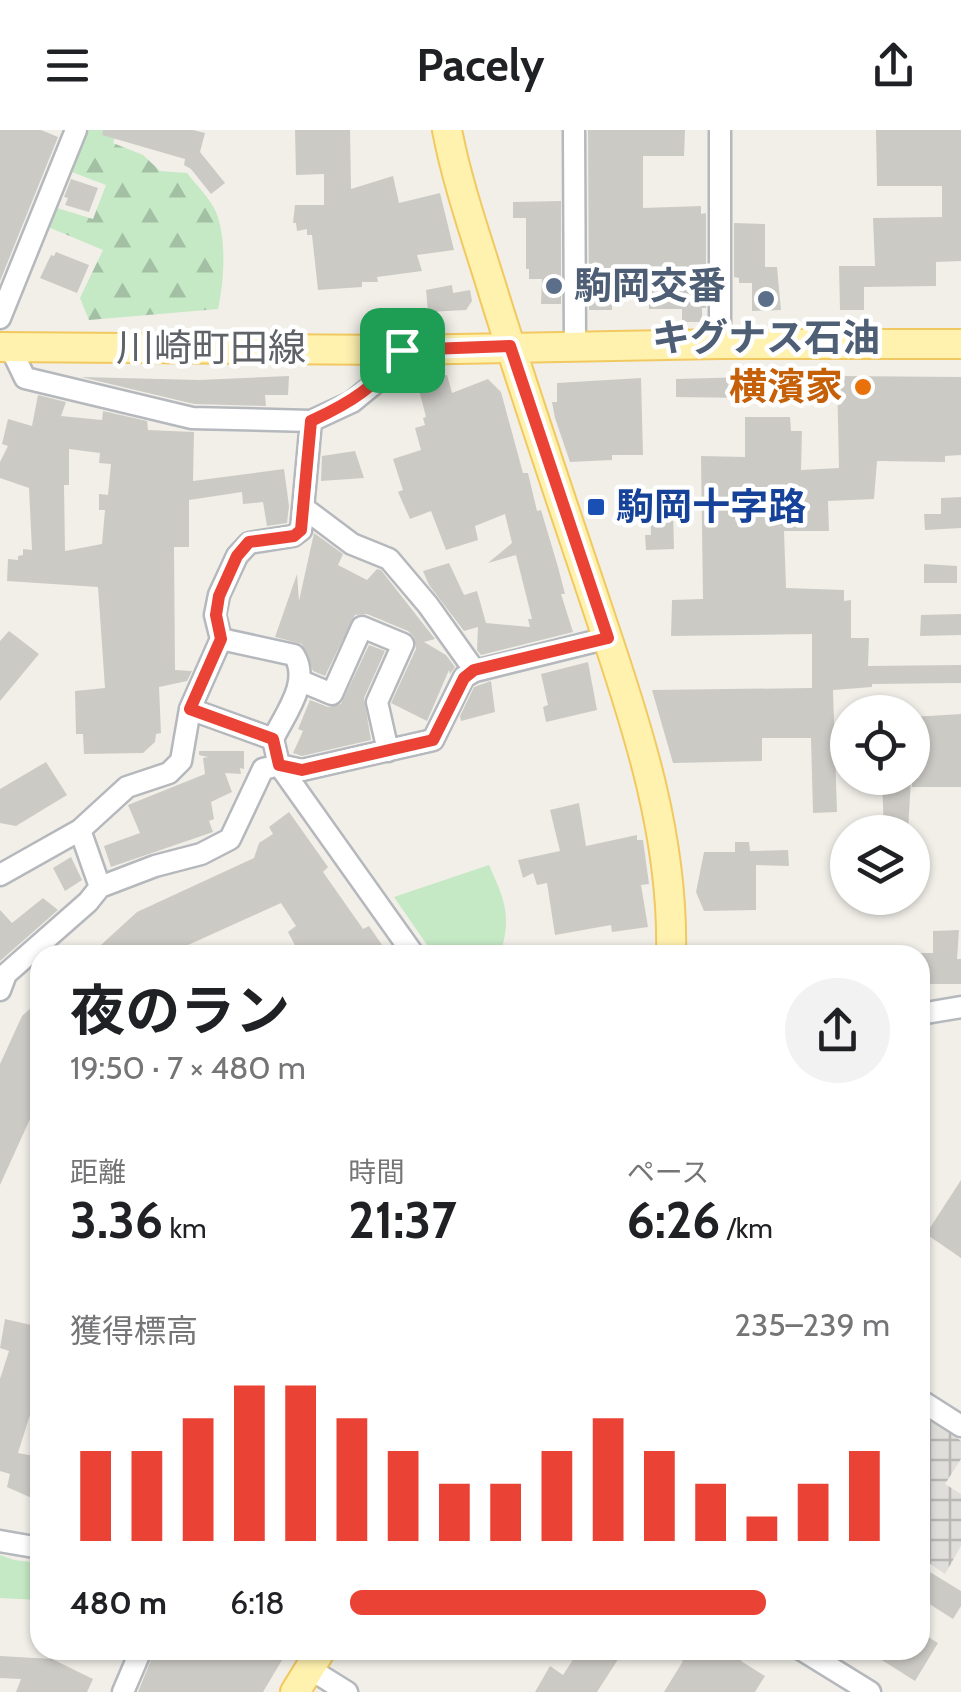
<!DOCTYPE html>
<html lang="ja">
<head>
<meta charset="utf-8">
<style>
  :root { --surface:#fff; --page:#f2f2f2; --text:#202124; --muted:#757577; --accent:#ea4335 }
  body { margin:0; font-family:Cabin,"Noto Sans JP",sans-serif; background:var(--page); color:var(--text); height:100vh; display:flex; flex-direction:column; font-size:38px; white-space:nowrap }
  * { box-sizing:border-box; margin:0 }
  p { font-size:32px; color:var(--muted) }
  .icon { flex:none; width:55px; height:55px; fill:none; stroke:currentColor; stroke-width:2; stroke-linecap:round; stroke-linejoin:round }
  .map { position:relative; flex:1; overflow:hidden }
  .panel { position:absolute; left:30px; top:815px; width:900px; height:715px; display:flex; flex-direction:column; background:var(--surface); border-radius:30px; box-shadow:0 2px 8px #0004 }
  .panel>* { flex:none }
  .fabs { position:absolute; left:830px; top:565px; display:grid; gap:20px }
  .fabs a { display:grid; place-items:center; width:100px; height:100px; border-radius:50%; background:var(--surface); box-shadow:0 2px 8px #0004; font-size:50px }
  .pin { position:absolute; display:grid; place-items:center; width:85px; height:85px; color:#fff; margin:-42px; border-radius:20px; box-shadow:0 5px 15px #0006 }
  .round { display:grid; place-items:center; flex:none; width:105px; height:105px; border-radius:52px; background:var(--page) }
  .summary { display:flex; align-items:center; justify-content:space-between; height:170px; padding:0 40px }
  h1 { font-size:55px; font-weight:700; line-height:75px }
  .stats { display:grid; grid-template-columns:repeat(3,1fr); gap:15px; height:170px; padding:10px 40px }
  .stats div { display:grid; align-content:center }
  .stats b { font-size:50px; font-weight:700 }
  .stats small { font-size:28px; font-weight:400 }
  .stats p { font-size:28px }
  .chart { height:280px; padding:20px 40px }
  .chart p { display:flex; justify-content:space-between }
  .chart svg { width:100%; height:180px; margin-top:10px; stroke:var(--accent); stroke-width:6 }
  ul { padding:0 40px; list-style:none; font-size:32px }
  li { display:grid; grid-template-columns:160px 120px 1fr; align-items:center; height:75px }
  li i { height:25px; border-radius:12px; background:var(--accent) }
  header { display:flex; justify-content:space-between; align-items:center; height:130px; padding:0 40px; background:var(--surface); font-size:45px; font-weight:700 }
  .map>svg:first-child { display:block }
  .industrial { fill:url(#industrial-grid) }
  .green { fill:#c5e8c5 }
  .forest { fill:url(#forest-firs) }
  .building { fill:#cccac5; fill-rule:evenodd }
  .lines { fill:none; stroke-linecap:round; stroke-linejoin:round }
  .minor-casing { stroke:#b5b8bc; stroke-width:25 }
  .major-casing { stroke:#f2c960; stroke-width:32 }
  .minor { stroke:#fff; stroke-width:20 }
  .major { stroke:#fff2af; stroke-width:28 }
  .route-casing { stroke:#fff; stroke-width:20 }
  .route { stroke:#ea4335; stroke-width:12 }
  .service-dot { fill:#5c6f8a; stroke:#fff; stroke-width:4 }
  .food-dot { fill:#e8710a; stroke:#fff; stroke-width:4 }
  .transit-dot { fill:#1a4fb4; stroke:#fff; stroke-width:4 }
  .labels { text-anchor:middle; stroke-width:9; stroke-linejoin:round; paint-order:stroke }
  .service-label { font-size:38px; font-weight:bold; fill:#4e5e75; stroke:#fff; text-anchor:start }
  .street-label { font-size:38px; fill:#5f6368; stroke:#fff }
  .food-label { font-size:38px; font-weight:bold; fill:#c56008; stroke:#fff; text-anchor:end }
  .transit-label { font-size:38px; font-weight:bold; fill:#164399; stroke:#fff; text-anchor:start }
</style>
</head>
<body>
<header><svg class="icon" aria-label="menu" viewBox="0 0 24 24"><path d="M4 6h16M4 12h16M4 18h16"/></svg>Pacely<svg class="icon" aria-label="share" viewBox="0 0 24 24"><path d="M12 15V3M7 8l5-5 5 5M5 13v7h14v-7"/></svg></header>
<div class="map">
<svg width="961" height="1562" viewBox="0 0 961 1562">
  <defs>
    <pattern id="industrial-grid" width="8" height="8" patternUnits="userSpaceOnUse" patternTransform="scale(2.5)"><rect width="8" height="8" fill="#e0deda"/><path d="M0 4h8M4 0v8" fill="none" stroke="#b9b8b5"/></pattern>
    <pattern id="forest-firs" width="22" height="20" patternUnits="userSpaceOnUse" patternTransform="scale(2.5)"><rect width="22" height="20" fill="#c5e8c5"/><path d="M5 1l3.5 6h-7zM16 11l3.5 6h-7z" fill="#a3c0a4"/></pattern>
  </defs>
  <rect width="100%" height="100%" fill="#f1efe8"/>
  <path class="industrial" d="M931,1288L961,1311V1329L945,1354L961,1364V1416L945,1444L920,1427V1306Z"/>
  <path class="green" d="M489,735C505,771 512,786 500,825H434L394,767Z
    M0,1425L14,1430L40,1433V1470L0,1468Z"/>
  <path class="forest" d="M89,0H117L113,13L143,25L160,41L187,43C196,55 210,68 216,82C227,109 224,152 218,179L89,190L80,168L103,120L48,97L57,78L93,89L106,55L72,42Z"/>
  <path class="building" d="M0,0H41L58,7L0,151Z
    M103,0H193L205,3L200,22L225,53L211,64L191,39L184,35L185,29L102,5Z
    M295,0H350L351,59L393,46L399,73L440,63L454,120L417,125L422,141L377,147L378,152H362V157L318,160L312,105H307V99L297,101L296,93H293L295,75H324V44L296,45Z
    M588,0H685L684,26H643V78L701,76V84L706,83V178H702V192H682V179H649V148L612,147V180H589Z
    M876,0H961V131L936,132V156L864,157V180H840L839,136H875L873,88L942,87V56H877Z
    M71,49L98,58L89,82L65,75L68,68L64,67Z
    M561,71V174H541L542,149H529V139H526V88H513V72Z
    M734,93L765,94V137H777L781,180L752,181V153H739V148L734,147Z
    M56,122L89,135L77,163L40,148L51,125L54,126Z
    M452,155L453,163L470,160L472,171L466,180L428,182L426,160Z
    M447,245L452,263L488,249L501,262L523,343H528L537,381L541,380L558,437L565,464H561L573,502L481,525L477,520L478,497L464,501L429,455L423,441L449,433L464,465L477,461L486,493L530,497L528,489H532L516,425L488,433L512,413L505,384L475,396L478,410L446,420L431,381L410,389L398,362L403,360L393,329L421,320L415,298L425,295L423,288L426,287L419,260L432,254L430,246Z
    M289,246L288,265H265L266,276L194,274L81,247L199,250Z
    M837,246L961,247V325L945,326V332L877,331L874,369L828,371L829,401H784L786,458L844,460V471L851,470V508H869L868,536L961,535V553L872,554V557L833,560L837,682L813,683L811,608H762V631L673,633L652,560L812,558V504L671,506L672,470L703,469L701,326L745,327V287H790L791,301H802L801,340L839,338Z
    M748,247V268L676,267V249Z
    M641,248L643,325H612V330L570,332L555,288L552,272H557V253Z
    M38,265L66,272L61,286L102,290L103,281L147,291L148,300L194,302L193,351L284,339L289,376L287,393L267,396L263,372L243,374L242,362L189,370V417H174L175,540L192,541L187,551L159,557L161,603L156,604L155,612L143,623L84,624L83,604H76L75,561L105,558L98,457L7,451L8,429L18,430V426L23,425V419L32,420L29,358L0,348V332L8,316L2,314L8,289L32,296ZM69,319L100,323L99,333L111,334L108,365L99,364V380H105L102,414L65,421L64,355H69Z
    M355,321L364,348L321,351L322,326Z
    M961,367V398L925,400L924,384H941V368Z
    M650,376H673L674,419L646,420L645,405H651Z
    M314,403L343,424L338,435L367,450L377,439L381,440L435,509L424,512L446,525L455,537L450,544L449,540L427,591L391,573L416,519L414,507L408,501L367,484L355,485L325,546L313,541L302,514L275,507L297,444L299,471Z
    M924,434L957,436V453H924Z
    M961,484V505L920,506L921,485Z
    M9,501L39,524L0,571V511Z
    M369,515L385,521L364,568L371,610L302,626L293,623L303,601L298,599L310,570L328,577L341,574Z
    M588,532L597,580L546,592L543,577L548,575L541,544Z
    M491,551L495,582L461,591L460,586L474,557Z
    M961,584V657H912V587Z
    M199,621H244V639L240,638L241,644L225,643L232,662L211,672L214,689L209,691L213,702L111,737L104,716L140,703L128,675L205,644L203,628L208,627L199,625Z
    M46,632L67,665L16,696L0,693V659Z
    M882,648H911L908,702H884Z
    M579,673L586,716L637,705V710H643L649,754L641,755L648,797L612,802L611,795L555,805L547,753L537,755L533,743L523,748L518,730L560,721L550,680Z
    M289,682L328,737L323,742L363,799L369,796L389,825H300L288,802L296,796L281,773L166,825H90L137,782L254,728L259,713L273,704L269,697Z
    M735,712H749L750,721L788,720L789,736L756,735V780L704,781L696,762L704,722H735Z
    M71,727L82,750L65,761L53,738Z
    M43,768L58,780L0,831V780L12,793Z
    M959,800L957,829H961V854H920V823H933V801Z
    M40,870V967L0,1055V934L22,886Z
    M961,1050V1128L926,1104Z
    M5,1189L40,1197V1253L18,1323L40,1327V1368L34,1366V1369L7,1357L10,1344L0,1341V1249L9,1221L0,1218Z
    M920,1436L961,1461V1476L953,1489L920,1468Z
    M920,1502L938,1513L915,1551L866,1520H920Z
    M155,1520H288L263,1562H138Z
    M579,1520H624L597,1562H535L550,1536L563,1545Z
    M666,1520H746L741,1531L765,1546L755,1562H664L683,1531Z
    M0,1526L52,1529L93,1549L87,1562H16L21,1549L0,1548Z"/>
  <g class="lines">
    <defs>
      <path id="minor" d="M574,0L575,215
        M0,188L76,0
        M720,214V0
        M10,217L25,248L192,288L311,291L352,272L385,245L402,220
        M304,378L352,414L389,429L428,475L475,541
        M221,509L294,525C311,552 285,584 273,609
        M301,551L332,564L362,497L403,514L377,572L388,621
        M190,579L273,609L279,635L414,825
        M80,700L100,757
        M0,745L80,700L127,657L169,643L181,631L190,579L221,509L215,485L219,465L237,426L249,413L293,406L301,400L311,291
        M0,860L6,844L88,772L100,757L155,736L201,724L230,709L263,639L279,635L302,640L433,610L464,547L475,541L608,508
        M920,884L961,877
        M920,1270L961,1296
        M0,1411L40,1418
        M802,1520L870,1562
        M310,1539L347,1562
        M123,1562L141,1520"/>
      <path id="major" d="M447,0C458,57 478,112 495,168C529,277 566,384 602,492C639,601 674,710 671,825
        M0,217L402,220L720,214H961
        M295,1562L321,1520"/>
    </defs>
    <use href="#minor" class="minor-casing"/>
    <use href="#major" class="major-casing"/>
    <use href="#minor" class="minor"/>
    <use href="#major" class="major"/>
  </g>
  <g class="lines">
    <defs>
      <path id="route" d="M510,216L608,508L474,540L464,548L433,610L302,640L279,635L273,609L190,579L221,509L216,485L219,466L237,426L249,412L294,406L301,400L311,291C350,273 378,256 402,220Z"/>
    </defs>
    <use href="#route" class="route-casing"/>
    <use href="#route" class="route"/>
  </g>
  <g class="service-dot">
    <circle cx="554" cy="156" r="10"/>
    <circle cx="766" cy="169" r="10"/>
  </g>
  <circle class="food-dot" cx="863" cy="257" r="10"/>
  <rect class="transit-dot" x="586" y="367" width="20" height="20" rx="5"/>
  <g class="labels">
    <g class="service-label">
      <text x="574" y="169">駒岡交番</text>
      <text x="766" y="221" text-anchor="middle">キグナス石油</text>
    </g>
    <g class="street-label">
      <text x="211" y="231">川崎町田線</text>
    </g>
    <g class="food-label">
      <text x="843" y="270">横濱家</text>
    </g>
    <g class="transit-label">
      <text x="616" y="390">駒岡十字路</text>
    </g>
  </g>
</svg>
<div class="fabs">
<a><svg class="icon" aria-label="locate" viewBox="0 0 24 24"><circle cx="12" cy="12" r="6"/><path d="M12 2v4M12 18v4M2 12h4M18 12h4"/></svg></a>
<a><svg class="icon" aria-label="layers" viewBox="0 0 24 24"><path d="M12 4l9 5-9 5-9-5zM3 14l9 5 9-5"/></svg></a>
</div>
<div class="pin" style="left:402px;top:220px;background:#1e9e55"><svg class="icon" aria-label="arrive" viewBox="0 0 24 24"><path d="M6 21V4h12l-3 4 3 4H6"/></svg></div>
<section class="panel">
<div class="summary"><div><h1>夜のラン</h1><p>19:50 · 7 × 480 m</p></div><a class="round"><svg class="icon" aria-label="share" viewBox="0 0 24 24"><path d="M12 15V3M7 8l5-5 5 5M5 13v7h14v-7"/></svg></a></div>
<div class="stats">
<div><p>距離</p><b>3.36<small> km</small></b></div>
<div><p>時間</p><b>21:37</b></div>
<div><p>ペース</p><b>6:26<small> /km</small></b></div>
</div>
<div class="chart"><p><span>獲得標高</span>235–239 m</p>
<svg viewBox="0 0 160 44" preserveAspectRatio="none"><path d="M5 44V22M15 44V22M25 44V14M35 44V6M45 44V6M55 44V14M65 44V22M75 44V30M85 44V30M95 44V22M105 44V14M115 44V22M125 44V30M135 44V38M145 44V30M155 44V22"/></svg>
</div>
<ul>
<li><b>480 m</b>6:18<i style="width:77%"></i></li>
</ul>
</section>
</div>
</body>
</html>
